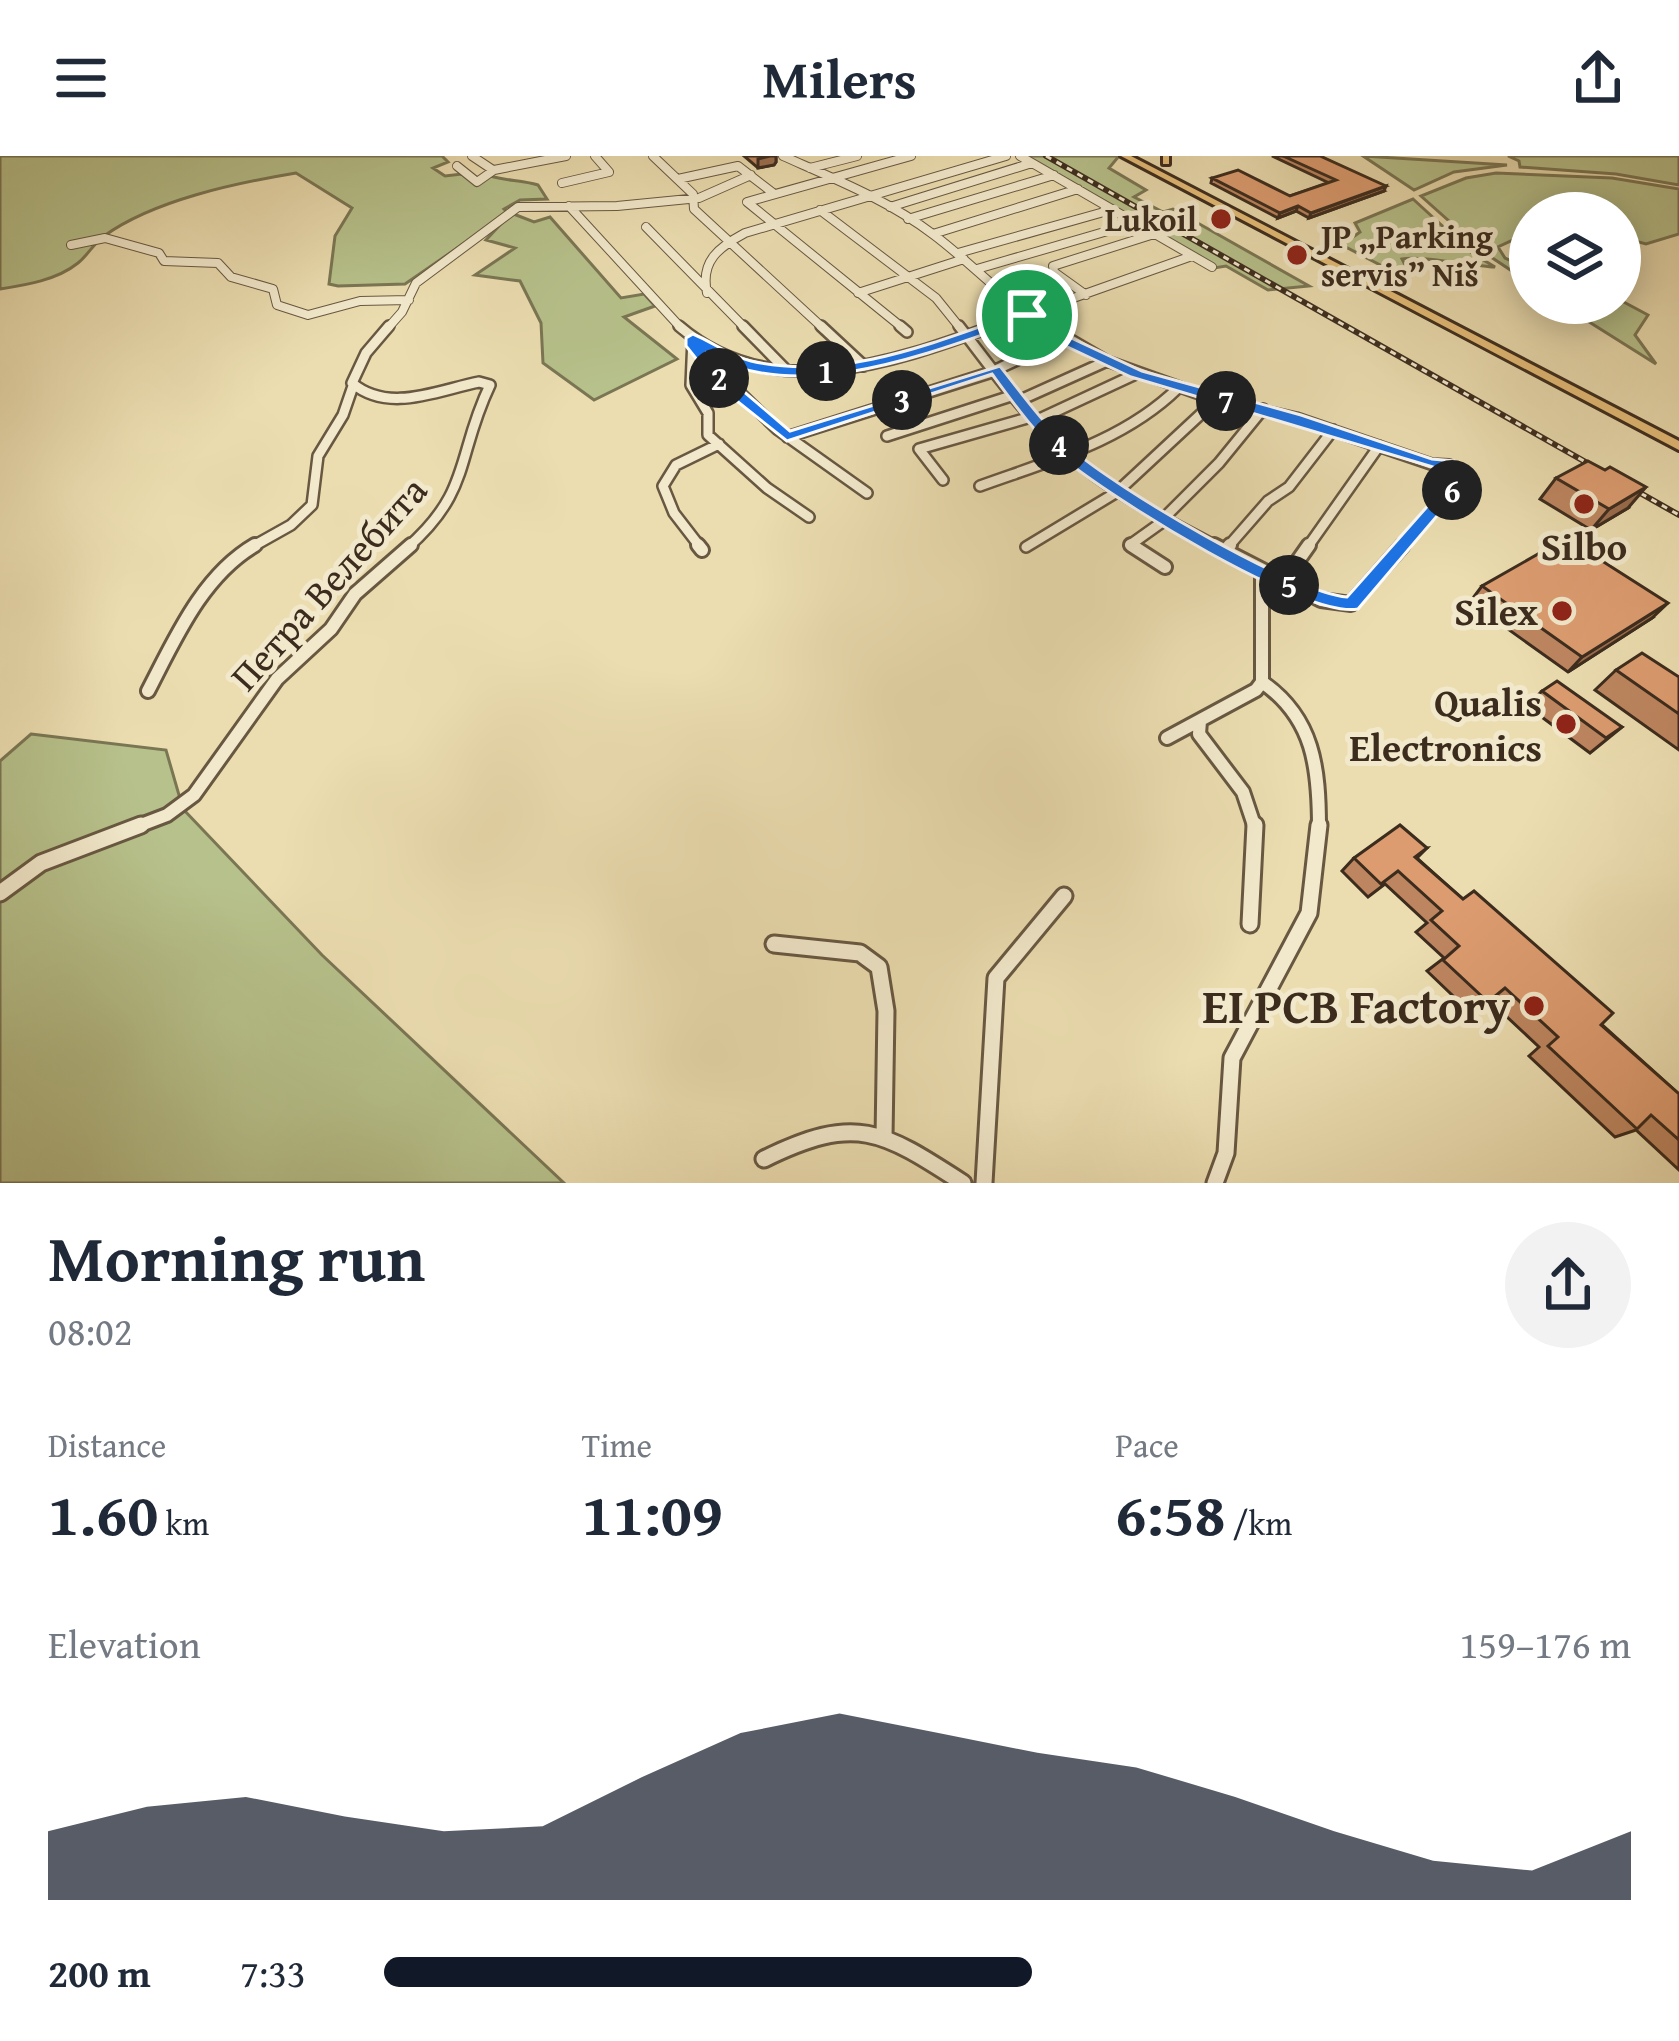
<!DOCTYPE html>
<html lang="en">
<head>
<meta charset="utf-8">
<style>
  :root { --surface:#fff; --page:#f2f2f3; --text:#1f2937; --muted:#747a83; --accent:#111827 }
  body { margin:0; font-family:"Gentium Book Plus",serif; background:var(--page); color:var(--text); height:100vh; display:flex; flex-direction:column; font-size:45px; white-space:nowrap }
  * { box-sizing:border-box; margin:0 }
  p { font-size:39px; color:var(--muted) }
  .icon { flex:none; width:66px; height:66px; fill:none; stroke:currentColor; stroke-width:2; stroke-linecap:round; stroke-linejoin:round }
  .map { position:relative; height:1027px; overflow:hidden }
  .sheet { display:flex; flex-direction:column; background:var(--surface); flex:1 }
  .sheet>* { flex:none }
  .controls { position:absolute; left:1509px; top:36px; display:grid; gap:24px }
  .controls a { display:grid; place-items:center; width:132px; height:132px; border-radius:50%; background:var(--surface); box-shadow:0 6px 30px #0003; font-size:60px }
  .pin { position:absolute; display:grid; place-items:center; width:102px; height:102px; color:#fff; margin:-51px; border:6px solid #fff; border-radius:50%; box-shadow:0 3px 12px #0007 }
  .km { position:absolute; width:60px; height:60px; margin:-30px; border-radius:50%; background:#222; color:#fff; font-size:33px; line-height:60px; text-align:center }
  .round { display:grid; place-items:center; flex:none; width:126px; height:126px; border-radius:63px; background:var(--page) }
  .head { display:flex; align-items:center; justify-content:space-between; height:204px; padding:0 48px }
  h1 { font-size:66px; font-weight:600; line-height:90px }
  .stats { display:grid; grid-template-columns:repeat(3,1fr); gap:18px; height:204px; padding:12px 48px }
  .stats div { display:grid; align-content:center }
  .stats b { font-size:60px; font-weight:600 }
  .stats small { font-size:33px; font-weight:400 }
  .stats p { font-size:33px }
  .chart { height:336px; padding:24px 48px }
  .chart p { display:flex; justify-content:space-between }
  .chart svg { width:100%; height:216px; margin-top:12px; fill:var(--accent); opacity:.7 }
  ul { padding:0 48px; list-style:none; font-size:39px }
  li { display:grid; grid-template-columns:192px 144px 1fr; align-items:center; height:90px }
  li i { height:30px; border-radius:15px; background:var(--accent) }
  header { display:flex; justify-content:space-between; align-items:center; height:156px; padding:0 48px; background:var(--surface); font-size:54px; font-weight:600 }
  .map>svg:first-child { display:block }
  .green { fill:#b7c18b; stroke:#7a7654; stroke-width:3 }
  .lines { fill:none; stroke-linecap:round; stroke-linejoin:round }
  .minor-far3-casing { stroke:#685842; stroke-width:10 }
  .minor-far2-casing { stroke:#685842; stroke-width:14 }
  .minor-far1-casing { stroke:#685842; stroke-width:18 }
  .minor-casing { stroke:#685842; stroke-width:21 }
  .major-casing { stroke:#3c2c1e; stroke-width:6 }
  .minor-far3 { stroke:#f2e9cc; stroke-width:8 }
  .minor-far2 { stroke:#f2e9cc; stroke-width:9 }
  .minor-far1 { stroke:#f2e9cc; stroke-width:12 }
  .minor { stroke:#f2e9cc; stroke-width:15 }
  .major { fill:#e6be78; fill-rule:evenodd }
  .rail-casing { stroke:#3c2c1e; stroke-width:6 }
  .rail { stroke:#f2e9cc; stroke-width:3; stroke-dasharray:6; stroke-linecap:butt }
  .wall { fill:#bd8660; stroke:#3c2c1e; stroke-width:3 }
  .shaded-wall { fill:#9a6d4e; stroke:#3c2c1e; stroke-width:3 }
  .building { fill:#dc9c70; stroke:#3c2c1e; stroke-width:3 }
  .route { fill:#1a73e8; stroke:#fff; stroke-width:3; fill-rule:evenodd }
  .poi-dot { fill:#8f2418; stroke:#f2e9cc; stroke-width:4.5 }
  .labels { text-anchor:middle; stroke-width:10; stroke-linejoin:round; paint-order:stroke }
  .far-poi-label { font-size:33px; font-weight:bold; fill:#3c2c1e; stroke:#f2e9cc; text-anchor:end }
  .poi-label { font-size:39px; font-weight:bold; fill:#3c2c1e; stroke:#f2e9cc; text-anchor:end }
  .street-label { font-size:39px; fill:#3c2c1e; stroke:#f2e9cc }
  .near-poi-label { font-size:48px; font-weight:bold; fill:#3c2c1e; stroke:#f2e9cc; text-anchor:end }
</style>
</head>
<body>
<header><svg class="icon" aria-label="menu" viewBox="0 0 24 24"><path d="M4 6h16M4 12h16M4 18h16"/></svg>Milers<svg class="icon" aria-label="share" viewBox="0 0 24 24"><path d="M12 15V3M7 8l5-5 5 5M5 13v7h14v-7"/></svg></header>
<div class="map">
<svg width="1679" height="1027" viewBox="0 0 1679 1027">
  <rect width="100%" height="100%" fill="#ebddb0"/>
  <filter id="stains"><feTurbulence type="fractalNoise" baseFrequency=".00167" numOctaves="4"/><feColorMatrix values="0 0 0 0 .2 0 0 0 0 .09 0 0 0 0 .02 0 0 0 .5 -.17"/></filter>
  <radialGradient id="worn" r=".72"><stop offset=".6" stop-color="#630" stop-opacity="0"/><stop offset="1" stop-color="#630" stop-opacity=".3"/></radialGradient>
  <path class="green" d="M0,0H442L448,6L433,12L445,20L462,18L476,28L490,20C507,25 522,24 538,29L547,43L520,44L504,53L508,57L405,128L338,130L329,128L335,80L352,52L296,17C236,27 154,44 104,80C94,87 88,99 78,107C57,124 26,129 0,133Z
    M1020,0H1119L1109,12L1146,34L1134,41L1163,56L1173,53L1309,130L1268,134L1226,110L1214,112Z
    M1363,0L1507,9L1454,16L1414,34Z
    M1508,0H1679V29L1616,18L1520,11L1519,5Z
    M1496,17L1612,22L1679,33V78L1646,88L1620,81V57H1530V76L1498,91L1505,102L1530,113V127L1485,97L1421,40L1466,22Z
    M1413,43L1472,97L1495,111C1471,110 1420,99 1402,103L1410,118L1405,122L1342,89L1360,76L1355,67Z
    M511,57L534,66L550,61L621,142L644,138L655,150L624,161L677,203L594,244L543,207L541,167L520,125L475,119L515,92L486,84Z
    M1620,144L1648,159L1635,179L1656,208L1559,147Z
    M31,578L166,594L183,653L322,799L564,1027H0V605Z"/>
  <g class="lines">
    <defs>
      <path id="minor-far3" d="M472,0L493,14
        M653,0L693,38L694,53L824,173
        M783,0C835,23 888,44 934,79C974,109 1008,148 1052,173
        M1020,0L1212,111
        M457,10L477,26L494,14L566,0
        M810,12L857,0
        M678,23L738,10L773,37
        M562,27L609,16L595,0
        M569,50L682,173
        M890,51L1032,7
        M820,54L936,142L961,173
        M908,63L1054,19
        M646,71L746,173
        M933,78L1078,33
        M71,89L105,82L159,97L164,105L218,107L231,121L273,133L277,149L308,159L360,145L409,144
        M958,97L1111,54
        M977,113L1135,67
        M707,137C700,105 719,91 745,77L1006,0
        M858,137L964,103
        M1086,139L1054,116L1053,110L1154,78
        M387,173L402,156L416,127L518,51L617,50L699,42L751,19
        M904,173L747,46L911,0
        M986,173L1192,100"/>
      <path id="minor-far2" d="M389,170L366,197L352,227C389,258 438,234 479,226L490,229C456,300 472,335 407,392
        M679,170C772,250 891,207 994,170
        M743,170L785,213
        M821,170L864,210
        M900,170L907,176
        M959,170C993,214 1026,261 1068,298C1113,338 1167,364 1219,392
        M1047,170L1107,205L1216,244L1296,262L1431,308L1449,309L1456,330L1400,392
        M693,182L691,229L708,257V279L767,332L809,361
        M693,191L777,273L867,337
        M1018,245L1107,205
        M1035,265L1136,218
        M887,280L1014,239
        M787,281L989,217L1062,183
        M943,324L919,293L1031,261
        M980,330C1049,305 1124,285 1178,232
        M1163,363L1219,307L1263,253
        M1026,391L1117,336L1216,244
        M250,392L291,369L312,349L318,300L343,259L353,230
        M701,392L674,357L663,330L676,309L719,288
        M1135,392L1130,389L1165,364
        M1227,392L1268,345L1289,331L1333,274
        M1307,392L1379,290"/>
      <path id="minor-far1" d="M698,389L702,394
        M1131,389L1165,411
        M1214,389L1321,444L1351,448L1403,389
        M1224,396L1230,389
        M1262,416V526
        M1283,426L1309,389
        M1262,526C1314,562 1319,612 1319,672
        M148,535C175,483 202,420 255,389
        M1200,565L1199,578L1243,636L1255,672
        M1167,582L1256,534L1262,526
        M133,672L167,659L194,639L277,523L331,473L355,438L411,389"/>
      <path id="minor" d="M0,737L41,707L141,669
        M1250,768L1255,669
        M774,788L860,797L879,811L886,855L884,982
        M764,1003C856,958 881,974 963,1027
        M984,1027L996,822L1064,740
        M1215,1027L1226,997L1232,902L1309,757L1319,669"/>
      <path id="major" d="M1121,0H1131L1679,285V294Z
        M1169,0V8H1163V0Z"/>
    </defs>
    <use href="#minor-far3" class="minor-far3-casing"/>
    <use href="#minor-far2" class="minor-far2-casing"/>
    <use href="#minor-far1" class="minor-far1-casing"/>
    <use href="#minor" class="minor-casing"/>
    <use href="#major" class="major-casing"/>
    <use href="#minor-far3" class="minor-far3"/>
    <use href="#minor-far2" class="minor-far2"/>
    <use href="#minor-far1" class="minor-far1"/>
    <use href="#minor" class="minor"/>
    <use href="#major" class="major"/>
    <defs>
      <path id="rail" d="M1046,0L1679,359"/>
    </defs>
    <use href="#rail" class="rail-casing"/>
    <use href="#rail" class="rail"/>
  </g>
  <path class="wall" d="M744,0H776V6L774,9L758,12Z
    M1272,0H1320L1384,35L1309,62L1296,55L1278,62L1211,27L1212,22L1290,40L1329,27Z
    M1556,322L1628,352L1591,374L1540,343Z
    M1482,430L1652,462L1568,516L1470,446Z
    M1616,514L1679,521V594L1595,534Z
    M1542,535L1622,571L1590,597L1527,550Z
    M1427,692L1417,702L1679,938V1014L1636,974L1615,981L1529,900L1539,891L1490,845L1471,857L1427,815L1444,802L1416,776L1427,767L1385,728L1368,741L1342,715L1354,702Z"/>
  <path class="shaded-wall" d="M770,0H776V6L774,9L758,12V3Z
    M1386,30L1384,35L1309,62L1311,57Z
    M1298,50L1296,55L1278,62L1280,57Z
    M1646,331L1628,352L1591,374L1609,353Z
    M1668,447L1652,462L1568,516L1582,501Z"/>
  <path class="building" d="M1283,0H1320L1386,30L1311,57L1298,50L1280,57L1212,22L1238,14L1290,40L1336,24Z
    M1588,305L1605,314L1610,311L1646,331L1609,353L1556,322Z
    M1566,382L1668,447L1582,501L1482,430Z
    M1642,497L1679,521V558L1616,514Z
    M1557,525L1622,571L1606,582L1542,535Z
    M1400,669L1427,692L1415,701L1463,743L1474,735L1613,857L1601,869L1679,938V984L1651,959L1637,973L1548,890L1558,881L1505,832L1488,846L1443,804L1459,790L1431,764L1442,755L1398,715L1381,728L1354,702Z"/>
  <path class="route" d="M1022,156H1032L1067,180L1142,215L1301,259L1432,303L1454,305L1465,327L1358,453C1304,463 1109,341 1064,303C1036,279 1014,248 992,218L787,285L718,230L686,190V182L693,178C713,186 729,200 751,205C843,226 937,185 1022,156ZM1025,164L1057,186L1131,221L1443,314L1448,327L1347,441C1295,438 1114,331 1072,293C1044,269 1023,239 1000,210L790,275L729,223L705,196C795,253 935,195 1025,164Z"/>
  <g class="poi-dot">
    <circle cx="1221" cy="63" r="12"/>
    <circle cx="1297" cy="99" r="12"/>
    <circle cx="1584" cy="348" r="12"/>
    <circle cx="1562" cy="455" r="12"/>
    <circle cx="1566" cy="568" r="12"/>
    <circle cx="1534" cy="850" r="12"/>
  </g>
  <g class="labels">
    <g class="far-poi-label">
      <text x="1197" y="75">Lukoil</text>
      <text x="1321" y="92" text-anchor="start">JP „Parking<tspan x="1321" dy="38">servis” Niš</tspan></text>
    </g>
    <g class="poi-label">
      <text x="1584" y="404" text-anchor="middle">Silbo</text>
      <text x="1538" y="469">Silex</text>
      <text x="1542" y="560">Qualis<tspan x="1542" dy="45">Electronics</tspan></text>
    </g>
    <g class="street-label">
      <text transform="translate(328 427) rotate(-48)" y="14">Петра Велебита</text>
    </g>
    <g class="near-poi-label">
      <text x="1510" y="867">EI PCB Factory</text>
    </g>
  </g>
  <rect width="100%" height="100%" filter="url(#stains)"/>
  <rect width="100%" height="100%" fill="url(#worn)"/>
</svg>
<div class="controls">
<a><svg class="icon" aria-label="layers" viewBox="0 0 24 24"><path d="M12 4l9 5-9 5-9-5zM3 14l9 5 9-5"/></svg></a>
</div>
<div class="pin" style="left:1027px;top:159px;background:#1e9e55"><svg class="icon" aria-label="arrive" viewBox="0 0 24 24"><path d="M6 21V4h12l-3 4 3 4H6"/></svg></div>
<b class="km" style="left:826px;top:215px">1</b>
<b class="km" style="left:719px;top:222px">2</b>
<b class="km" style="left:902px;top:244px">3</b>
<b class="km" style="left:1059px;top:289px">4</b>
<b class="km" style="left:1289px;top:429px">5</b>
<b class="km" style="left:1452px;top:334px">6</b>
<b class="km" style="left:1226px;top:245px">7</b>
</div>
<section class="sheet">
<div class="head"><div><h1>Morning run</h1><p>08:02</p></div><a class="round"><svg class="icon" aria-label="share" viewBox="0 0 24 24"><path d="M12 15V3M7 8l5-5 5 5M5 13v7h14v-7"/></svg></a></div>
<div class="stats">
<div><p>Distance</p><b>1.60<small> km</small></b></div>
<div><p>Time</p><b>11:09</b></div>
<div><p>Pace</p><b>6:58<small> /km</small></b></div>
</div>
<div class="chart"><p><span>Elevation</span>159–176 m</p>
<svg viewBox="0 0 160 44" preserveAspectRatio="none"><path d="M0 44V30L10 25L20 23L30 27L40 30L50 29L60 19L70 10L80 6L90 10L100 14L110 17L120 23L130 30L140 36L150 38L160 30V44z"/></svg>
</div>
<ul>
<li><b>200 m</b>7:33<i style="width:52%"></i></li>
</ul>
</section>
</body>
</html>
